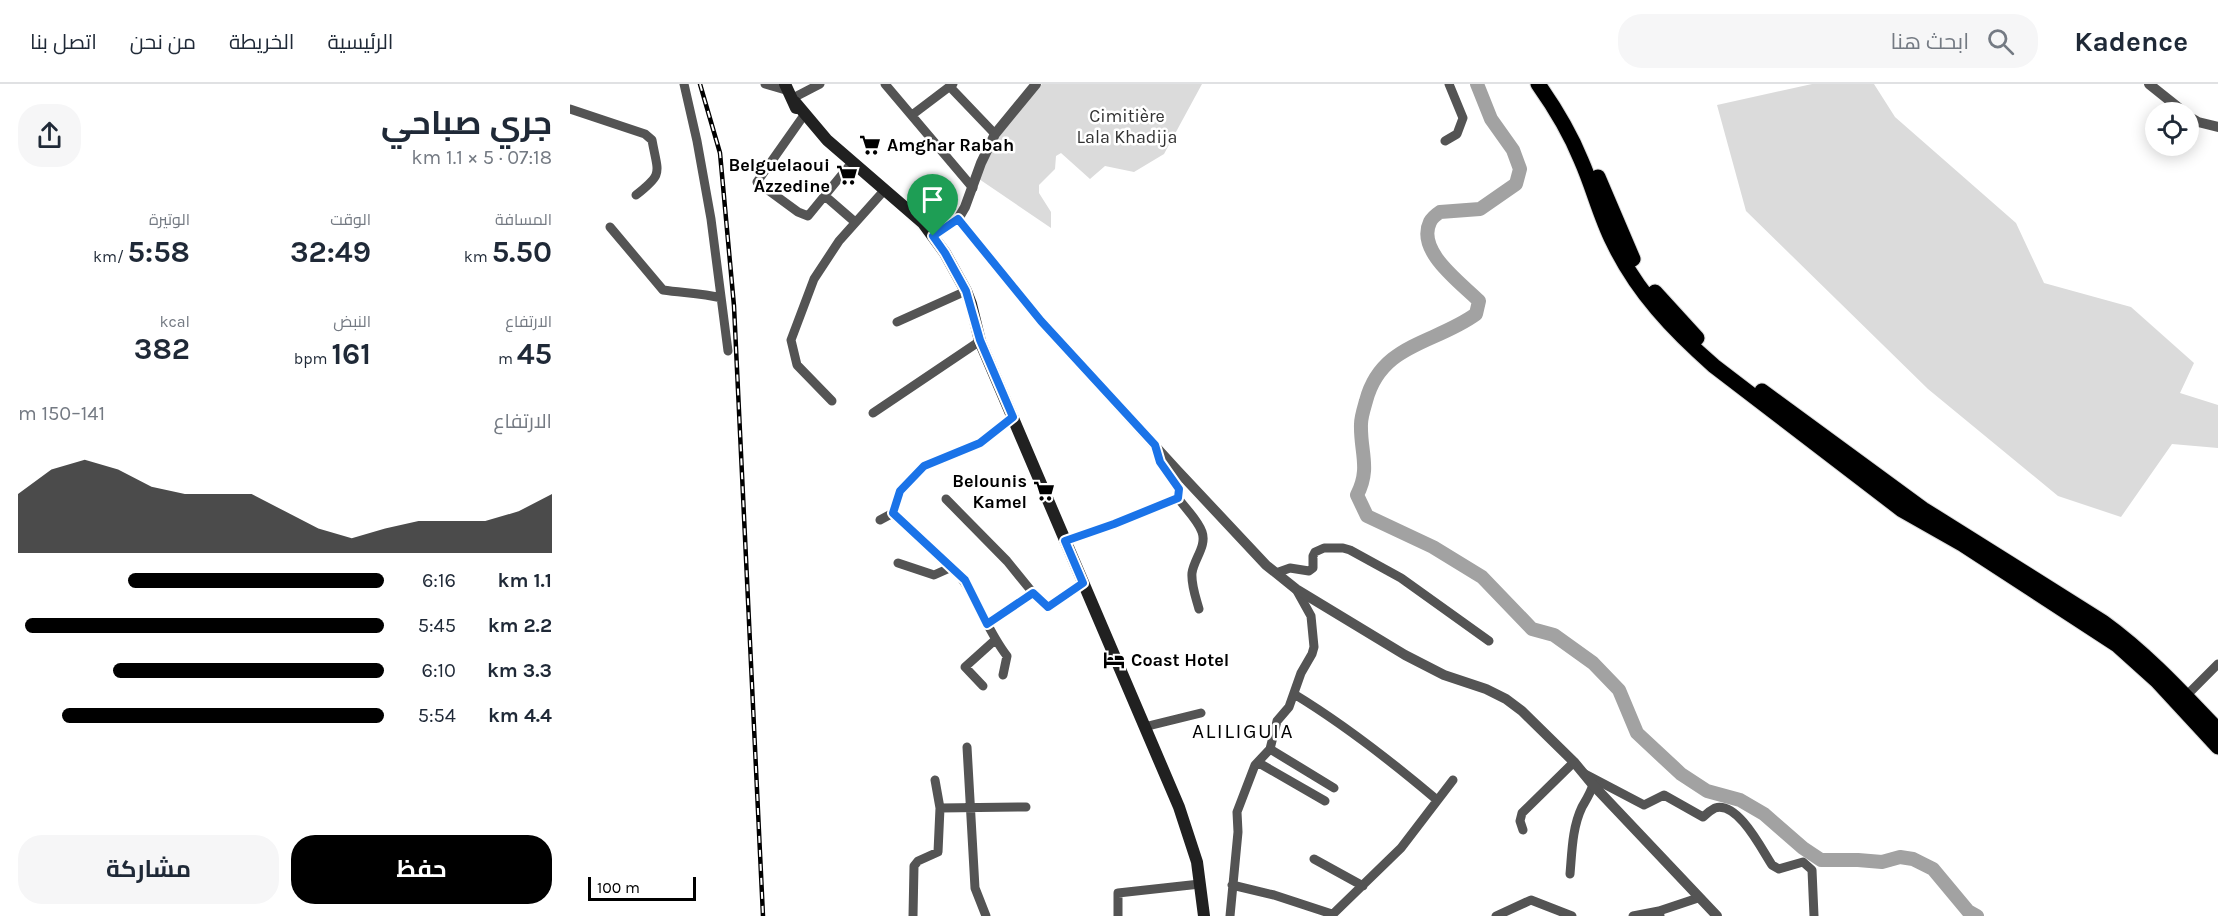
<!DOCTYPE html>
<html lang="ar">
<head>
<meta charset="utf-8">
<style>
  :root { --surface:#fff; --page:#f6f6f7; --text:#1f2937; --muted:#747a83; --line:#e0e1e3; --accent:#000 }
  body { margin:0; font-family:Karla,Cairo,sans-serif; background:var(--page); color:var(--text); direction:rtl; height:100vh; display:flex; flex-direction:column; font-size:22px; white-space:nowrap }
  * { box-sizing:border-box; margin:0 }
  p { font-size:20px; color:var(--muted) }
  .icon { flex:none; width:33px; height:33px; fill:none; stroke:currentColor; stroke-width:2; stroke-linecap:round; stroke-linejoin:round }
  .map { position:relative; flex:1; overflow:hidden; direction:ltr }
  .side { display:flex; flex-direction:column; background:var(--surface); width:570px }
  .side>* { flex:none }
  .tools { position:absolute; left:1575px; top:18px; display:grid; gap:12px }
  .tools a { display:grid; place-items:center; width:54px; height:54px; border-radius:50%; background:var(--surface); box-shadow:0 3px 15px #0003; font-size:30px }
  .scale { position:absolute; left:18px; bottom:15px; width:108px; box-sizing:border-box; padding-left:6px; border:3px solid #000; border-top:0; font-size:16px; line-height:21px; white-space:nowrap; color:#000; -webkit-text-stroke:4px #fff; paint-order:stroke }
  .pin { position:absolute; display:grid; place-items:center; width:51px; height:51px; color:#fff; margin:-62px -26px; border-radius:50% 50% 50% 0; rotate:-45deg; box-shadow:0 0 6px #0007 }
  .pin .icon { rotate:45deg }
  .round { display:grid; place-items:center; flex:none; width:63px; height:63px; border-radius:24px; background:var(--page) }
  .headline { display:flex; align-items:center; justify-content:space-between; height:102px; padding:0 18px }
  h1 { font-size:33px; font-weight:700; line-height:45px }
  .stats { display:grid; grid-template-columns:repeat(3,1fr); gap:9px; height:102px; padding:6px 18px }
  .stats div { display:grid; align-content:center }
  .stats b { font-size:30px; font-weight:700 }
  .stats small { font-size:16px; font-weight:400 }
  .stats p { font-size:16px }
  .chart { height:168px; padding:12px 18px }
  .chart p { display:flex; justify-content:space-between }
  .chart svg { width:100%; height:108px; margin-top:6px; fill:var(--accent); opacity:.7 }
  .action { display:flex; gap:12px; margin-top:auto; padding:12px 18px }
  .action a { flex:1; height:69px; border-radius:24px; background:var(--accent); color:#fff; font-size:24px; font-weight:700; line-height:69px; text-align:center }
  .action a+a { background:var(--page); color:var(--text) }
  ul { padding:0 18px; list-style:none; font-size:20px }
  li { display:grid; grid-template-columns:96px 72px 1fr; align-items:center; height:45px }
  li i { height:15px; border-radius:8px; background:var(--accent) }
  header { display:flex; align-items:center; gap:36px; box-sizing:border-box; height:84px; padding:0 30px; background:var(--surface); border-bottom:2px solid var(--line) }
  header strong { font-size:28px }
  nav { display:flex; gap:33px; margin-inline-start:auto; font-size:21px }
  .search { width:420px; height:54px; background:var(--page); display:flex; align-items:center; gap:15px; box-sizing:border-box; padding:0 21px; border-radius:24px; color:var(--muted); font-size:22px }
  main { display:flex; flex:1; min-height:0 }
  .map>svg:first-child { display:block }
  .green { fill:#dbdbdb }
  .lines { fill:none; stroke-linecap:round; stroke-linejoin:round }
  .river { stroke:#a2a2a2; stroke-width:14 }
  .trunk-casing { stroke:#dbdbdb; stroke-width:17 }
  .minor { stroke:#545454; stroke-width:9 }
  .tertiary { stroke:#545454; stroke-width:10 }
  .secondary { stroke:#212121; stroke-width:12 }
  .trunk { stroke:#000; stroke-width:15 }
  .rail-casing { stroke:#000; stroke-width:4.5 }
  .rail { stroke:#fff; stroke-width:2; stroke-dasharray:7; stroke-linecap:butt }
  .route-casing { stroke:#fff; stroke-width:12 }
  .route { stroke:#1a73e8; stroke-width:8 }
  .labels { text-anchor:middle; stroke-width:5; stroke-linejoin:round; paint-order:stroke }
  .park-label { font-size:18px; fill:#323232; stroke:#fff }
  .poi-label { font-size:18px; font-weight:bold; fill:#000; stroke:#fff; text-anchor:start }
  .quarter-label { font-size:21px; letter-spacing:1.5px; fill:#000; stroke:#fff }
</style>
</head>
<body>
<header>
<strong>Kadence</strong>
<div class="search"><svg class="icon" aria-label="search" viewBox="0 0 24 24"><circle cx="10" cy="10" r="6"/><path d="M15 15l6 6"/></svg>ابحث هنا</div>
<nav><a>الرئيسية</a><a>الخريطة</a><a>من نحن</a><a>اتصل بنا</a></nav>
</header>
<main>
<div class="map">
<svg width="1648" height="832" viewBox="0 0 1648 832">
  <rect width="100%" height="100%" fill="#fff"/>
  <path class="green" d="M472,0H632L594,70L564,88L535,82L520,95L491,69L486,72L485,85L469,101V109L481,128V144L409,95L432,43Z
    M1242,0H1304L1325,33L1446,139L1474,199L1561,223L1624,279L1610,309L1648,321V364L1602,360L1551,433L1488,412L1358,305L1176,127L1147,21Z"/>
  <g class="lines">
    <path class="river" d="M907,0L921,35L943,66L950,85L946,100L910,125L870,128C867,130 862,134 860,138C846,167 890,198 909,217L906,230C865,260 811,259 796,317C794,324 791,333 791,340C790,368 801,384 787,411L797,432L863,463L912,493L962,545L984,551L1023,579L1049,606L1067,649L1111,690L1137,707L1170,716L1194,730L1233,764L1251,776H1288L1312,778L1330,773L1343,775L1363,785L1398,827L1407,832"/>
    <defs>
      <path id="trunk" d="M968,0C985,24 1000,49 1011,76C1023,103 1030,132 1043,158C1067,208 1103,246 1144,282L1332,426L1392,460L1547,561L1587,597L1648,663
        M1028,93L1063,175
        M1085,208L1127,254
        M1192,307L1353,425L1533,538C1576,569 1611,607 1648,646"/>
    </defs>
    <use href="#trunk" class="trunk-casing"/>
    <path class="minor" d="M114,0L127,57L141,135L158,267
      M195,0L219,7
      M315,0L403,104
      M380,3L425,50
      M223,14L250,0
      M0,25L75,50L82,56C88,90 94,89 66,111
      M342,31L383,0
      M232,34L187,98L228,128L238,132L279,82
      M875,57L887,50L893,34L879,0
      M255,112L285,138
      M40,143L93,206C113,209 132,209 151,214
      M327,238L396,207
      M262,317L227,281L221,256L244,195L269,157L311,110
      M303,329L410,257
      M608,414C615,424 628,436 632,448C637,462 624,475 622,489C621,501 626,514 629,525
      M376,415L437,477L463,509L478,523L513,499
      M323,429L330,407L354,382L409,359L443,334
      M310,436L323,429L382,483
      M495,457L544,440L608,414C614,398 596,389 589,376C587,372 586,366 585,362
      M328,479L364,491L382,483C406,508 415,544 437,572L433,591
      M706,489L720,484L739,487L743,484V472L745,468L754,464H773L780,466L831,494L919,557
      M417,540L463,509
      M413,602L395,583L425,556
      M724,610C775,641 821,677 867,716
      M1616,612L1648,580
      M574,643L631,629
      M397,663L405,804L416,832
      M700,665L764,704
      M689,679L755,717
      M1013,689L1074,721L1094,711L1133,733C1136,730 1141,726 1145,724C1168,717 1192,766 1202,781L1209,785L1233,778L1242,786L1244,832
      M370,724L456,723
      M953,746L950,737L952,729L1004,678
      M744,775L793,802
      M1000,790C1002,768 1002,744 1012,723C1016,716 1020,710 1023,701
      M662,801L704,811L762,830
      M343,832L344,782L348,777L368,768L370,724L365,696
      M548,832V809L630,800
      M660,832L668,748L667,728L685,681L700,665L707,637L719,623L731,589L742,570L744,563L741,532L726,505
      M761,832L831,764L883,696
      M926,832L961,816L1002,832
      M1063,832L1089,827
      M1090,832L1089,827L1128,814"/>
    <path class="tertiary" d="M1579,0L1614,28
      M1618,32L1628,38L1648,43
      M388,135L471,237L607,386L696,481L726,505L835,571L874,591L916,605L936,615L952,627L1004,678L1023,701L1147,832
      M363,152L388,135L395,123L411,79L425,50L466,0"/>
    <path class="secondary" d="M215,0L226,24
      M225,18L257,56L353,139L375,169L396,207L401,220L410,257L609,723L627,778L634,832"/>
    <use href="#trunk" class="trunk"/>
    <defs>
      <path id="rail" d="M130,0L150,69L164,222L193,832"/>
    </defs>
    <use href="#rail" class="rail-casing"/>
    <use href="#rail" class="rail"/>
  </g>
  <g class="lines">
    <defs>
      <path id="route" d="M388,135L471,237L585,361L590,378L609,405L608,414L544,440L495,457L513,499L478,523L463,509L417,540L395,496L323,429L330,407L354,382L410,359L443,333L410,256L396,207L375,169L363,152Z"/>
    </defs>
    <use href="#route" class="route-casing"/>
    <use href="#route" class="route"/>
  </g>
  <defs>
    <symbol id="supermarket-bare" viewBox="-9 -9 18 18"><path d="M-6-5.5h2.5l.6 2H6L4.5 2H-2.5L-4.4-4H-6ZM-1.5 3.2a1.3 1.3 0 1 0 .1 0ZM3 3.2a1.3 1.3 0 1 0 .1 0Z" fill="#000" stroke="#fff" stroke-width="2.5" paint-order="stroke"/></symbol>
    <symbol id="hotel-bare" viewBox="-9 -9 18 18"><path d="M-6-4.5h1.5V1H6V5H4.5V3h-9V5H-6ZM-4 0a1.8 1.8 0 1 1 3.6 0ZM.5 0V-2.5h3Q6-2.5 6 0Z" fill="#000" stroke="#fff" stroke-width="2.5" paint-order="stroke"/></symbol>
  </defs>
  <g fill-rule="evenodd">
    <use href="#supermarket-bare" x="285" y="46" width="30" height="30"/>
    <use href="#supermarket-bare" x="262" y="76" width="30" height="30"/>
    <use href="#supermarket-bare" x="459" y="392" width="30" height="30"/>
    <use href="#hotel-bare" x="529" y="561" width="30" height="30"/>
  </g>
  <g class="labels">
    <g class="park-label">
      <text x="557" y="38">Cimitière<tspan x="557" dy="21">Lala Khadija</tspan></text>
    </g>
    <g class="poi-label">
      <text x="317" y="67">Amghar Rabah</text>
      <text x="260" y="87" text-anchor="end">Belguelaoui<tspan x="260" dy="21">Azzedine</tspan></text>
      <text x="457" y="403" text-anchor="end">Belounis<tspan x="457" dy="21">Kamel</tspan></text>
      <text x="561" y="582">Coast Hotel</text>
    </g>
    <g class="quarter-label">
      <text x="673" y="654">ALILIGUIA</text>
    </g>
  </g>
</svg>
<div class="tools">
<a><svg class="icon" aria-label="locate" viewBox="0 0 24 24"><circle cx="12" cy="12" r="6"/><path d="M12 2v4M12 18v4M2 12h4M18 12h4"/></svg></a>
</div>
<div class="scale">100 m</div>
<div class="pin" style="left:363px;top:152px;background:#1e9e55"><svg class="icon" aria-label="arrive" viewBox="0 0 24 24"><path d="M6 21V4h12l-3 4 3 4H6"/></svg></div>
</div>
<section class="side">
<div class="headline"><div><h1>جري صباحي</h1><p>07:18 · 5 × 1.1 km</p></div><a class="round"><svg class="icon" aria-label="share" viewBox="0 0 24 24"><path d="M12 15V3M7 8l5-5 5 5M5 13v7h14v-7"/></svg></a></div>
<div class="stats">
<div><p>المسافة</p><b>5.50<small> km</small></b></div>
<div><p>الوقت</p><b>32:49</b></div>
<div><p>الوتيرة</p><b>5:58<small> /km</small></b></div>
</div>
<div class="stats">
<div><p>الارتفاع</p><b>45<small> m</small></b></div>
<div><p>النبض</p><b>161<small> bpm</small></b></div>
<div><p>kcal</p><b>382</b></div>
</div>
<div class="chart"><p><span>الارتفاع</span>141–150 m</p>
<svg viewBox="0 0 160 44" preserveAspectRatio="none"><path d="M0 44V20L10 10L20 6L30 10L40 17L50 20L60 20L70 20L80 27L90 34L100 38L110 34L120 31L130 31L140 31L150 27L160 20V44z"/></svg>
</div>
<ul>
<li><b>1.1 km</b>6:16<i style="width:70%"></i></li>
<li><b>2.2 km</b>5:45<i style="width:98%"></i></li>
<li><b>3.3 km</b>6:10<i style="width:74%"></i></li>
<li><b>4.4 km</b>5:54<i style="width:88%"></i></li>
</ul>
<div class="action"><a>حفظ</a><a>مشاركة</a></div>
</section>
</main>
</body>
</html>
